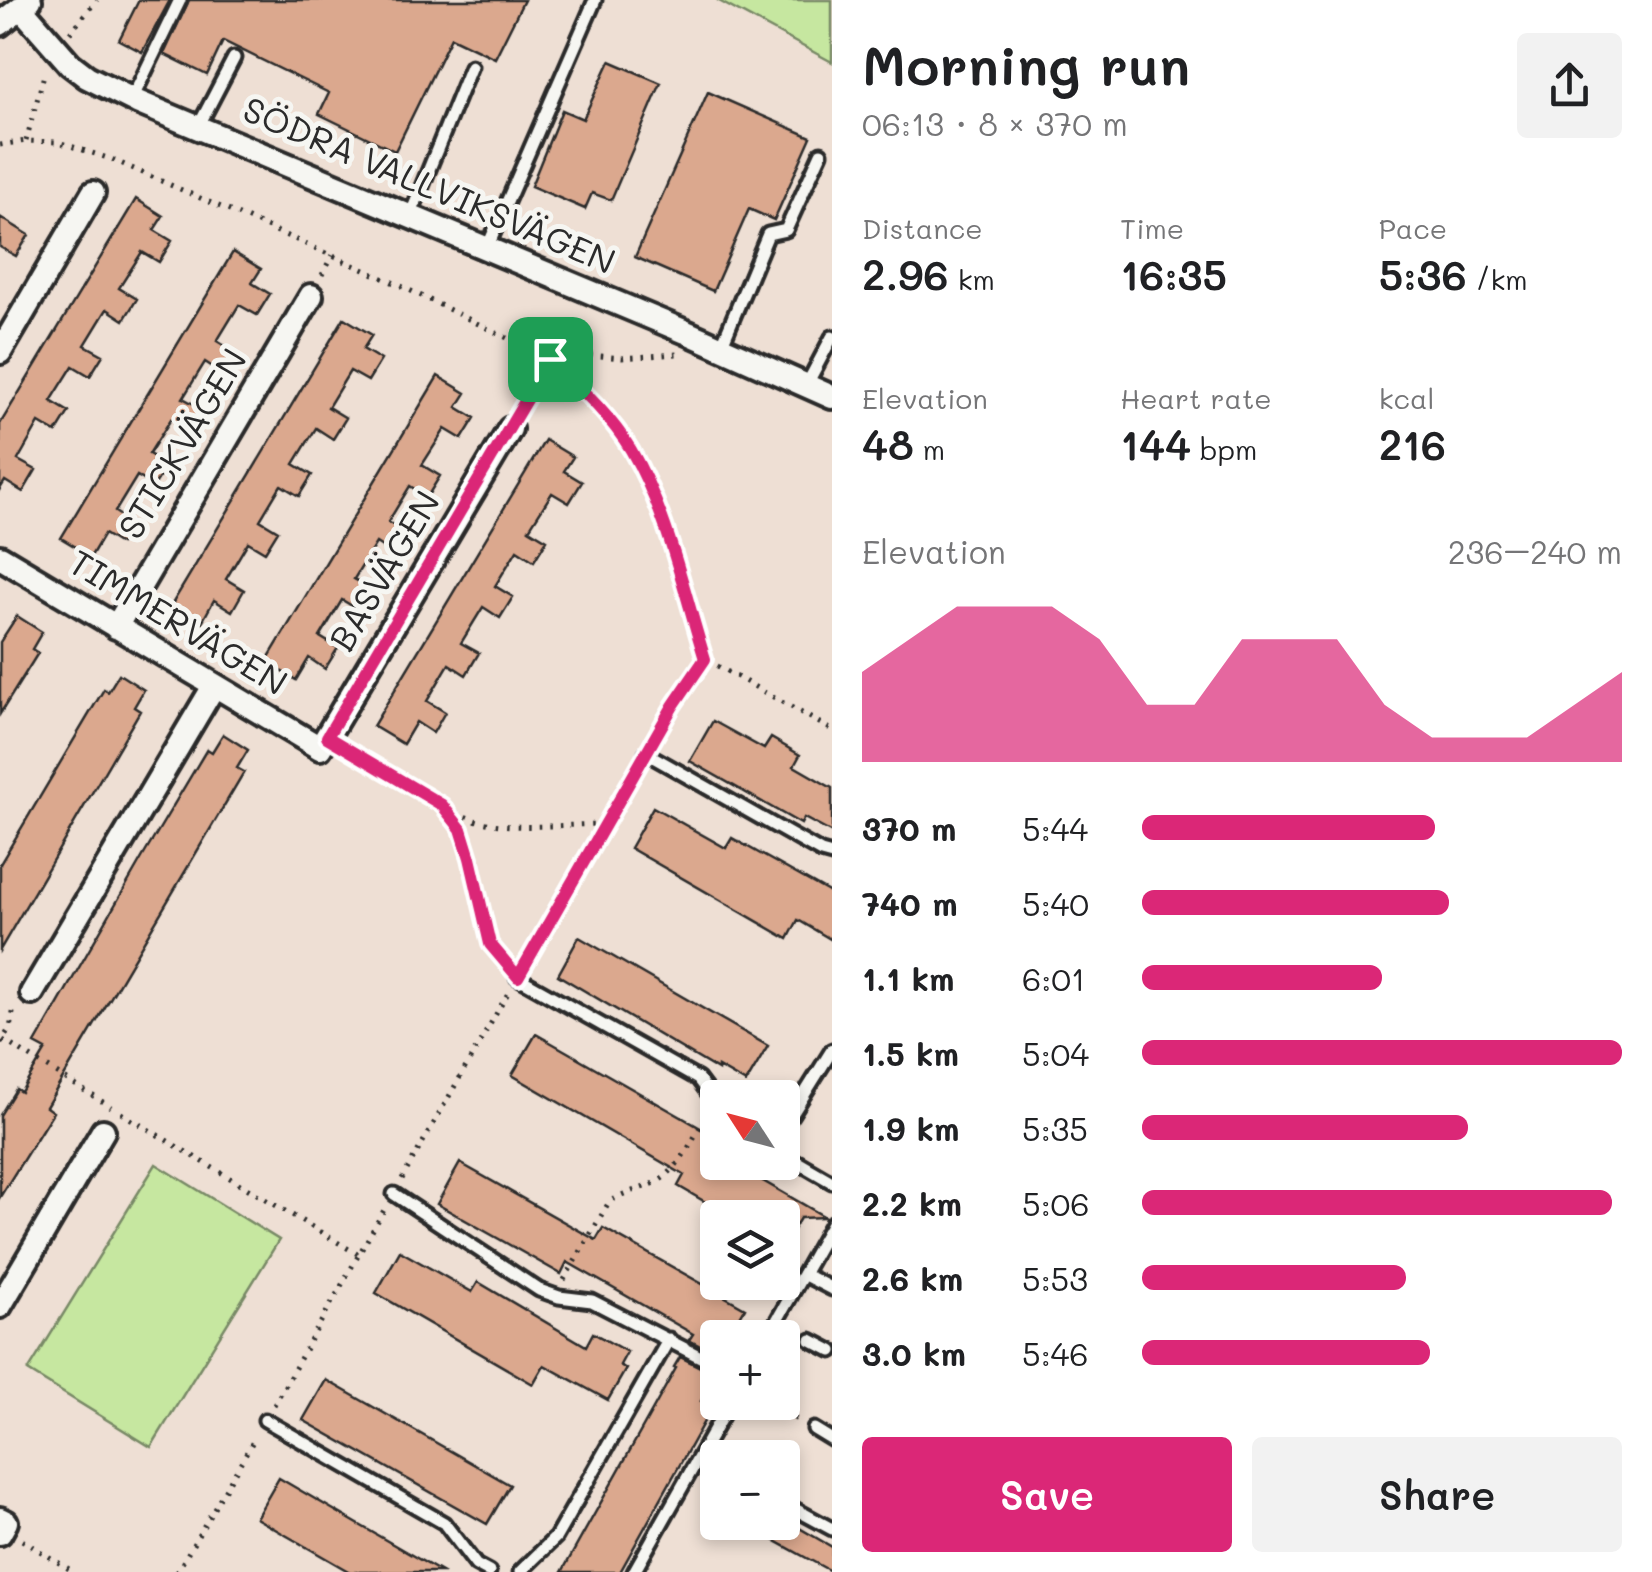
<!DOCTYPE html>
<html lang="en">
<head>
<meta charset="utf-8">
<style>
  :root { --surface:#fff; --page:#f2f2f2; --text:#202124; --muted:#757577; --accent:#db2777 }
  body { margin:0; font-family:Mali,sans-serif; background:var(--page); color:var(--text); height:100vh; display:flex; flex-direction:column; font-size:38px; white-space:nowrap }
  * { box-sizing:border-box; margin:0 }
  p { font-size:32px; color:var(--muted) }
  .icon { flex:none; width:55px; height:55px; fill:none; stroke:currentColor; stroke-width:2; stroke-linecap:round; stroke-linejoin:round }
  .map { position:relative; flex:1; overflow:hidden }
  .drawer { display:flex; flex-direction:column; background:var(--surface); width:820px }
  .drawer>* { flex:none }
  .needle { width:65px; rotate:306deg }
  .fabs { position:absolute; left:700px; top:1080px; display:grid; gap:20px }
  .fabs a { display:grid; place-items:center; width:100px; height:100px; border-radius:10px; background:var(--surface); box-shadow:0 5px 15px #0003; font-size:50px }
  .pin { position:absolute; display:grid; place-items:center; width:85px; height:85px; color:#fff; margin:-42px; border-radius:20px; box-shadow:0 5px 15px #0006 }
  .round { display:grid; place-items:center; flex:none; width:105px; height:105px; border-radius:10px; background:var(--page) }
  .headline { display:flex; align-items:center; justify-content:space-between; height:170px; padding:0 30px }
  h1 { font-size:55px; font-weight:600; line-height:75px }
  .figures { display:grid; grid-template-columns:repeat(3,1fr); gap:15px; height:170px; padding:10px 30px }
  .figures div { display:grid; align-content:center }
  .figures b { font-size:42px; font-weight:600 }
  .figures small { font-size:28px; font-weight:400 }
  .figures p { font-size:28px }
  .chart { height:280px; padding:20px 30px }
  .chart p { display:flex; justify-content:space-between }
  .chart svg { width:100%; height:180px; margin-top:10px; fill:var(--accent); opacity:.7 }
  .button { display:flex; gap:20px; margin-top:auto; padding:20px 30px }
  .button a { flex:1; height:115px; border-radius:10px; background:var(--accent); color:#fff; font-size:40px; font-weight:600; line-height:115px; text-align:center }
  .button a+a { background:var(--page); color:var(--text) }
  ul { padding:0 30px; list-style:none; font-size:32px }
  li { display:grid; grid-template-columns:160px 120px 1fr; align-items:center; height:75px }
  li i { height:25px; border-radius:12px; background:var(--accent) }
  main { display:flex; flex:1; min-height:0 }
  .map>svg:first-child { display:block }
  .green { fill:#c6e7a0; stroke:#788966; stroke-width:2.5 }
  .building { fill:#dba88e; stroke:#2b2b2b; stroke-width:2.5 }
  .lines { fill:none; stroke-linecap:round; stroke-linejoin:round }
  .lane-casing { stroke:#2b2b2b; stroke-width:19 }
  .street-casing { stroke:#2b2b2b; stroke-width:30 }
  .path { stroke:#2b2b2b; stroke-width:5; stroke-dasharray:2.5 8; stroke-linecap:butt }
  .lane { stroke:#f6f6f2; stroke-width:11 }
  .street { stroke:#f6f6f2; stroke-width:22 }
  .route-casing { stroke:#fff; stroke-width:20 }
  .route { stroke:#db2777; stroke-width:12 }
  .labels { text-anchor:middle; stroke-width:10; stroke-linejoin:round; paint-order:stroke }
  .street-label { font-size:35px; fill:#2b2b2b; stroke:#f6f6f2 }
</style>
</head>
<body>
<main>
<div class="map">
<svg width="832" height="1572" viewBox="0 0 832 1572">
  <rect width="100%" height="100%" fill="#eedfd4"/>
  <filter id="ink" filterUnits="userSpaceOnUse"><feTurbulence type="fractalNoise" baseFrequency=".01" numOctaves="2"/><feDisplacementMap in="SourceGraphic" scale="20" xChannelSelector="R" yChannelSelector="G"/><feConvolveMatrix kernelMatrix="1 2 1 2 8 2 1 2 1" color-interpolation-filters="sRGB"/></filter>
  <g filter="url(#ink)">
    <path class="green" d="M717,0H832V62Z
      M156,1164L279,1240L151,1447L28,1371Z"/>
    <path class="building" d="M139,0H170L142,52L119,40Z
      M189,0H524L495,58L451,37L395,151L319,114L329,93L223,41L207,75L164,54Z
      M610,61L661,83L611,200L592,193L585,209L531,186L562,110L583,119Z
      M708,92L811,137L774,220L749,209L713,291L635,257Z
      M136,199L163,216L154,230L172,241L159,262L142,252L119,288L137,299L124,320L107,309L85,345L103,355L90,376L73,366L51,401L69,412L56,433L39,423L18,460L36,470L23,492L5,481L0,489V424Z
      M0,217L29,235L16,256L0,247Z
      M233,252L261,269L252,283L270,294L257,315L239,305L217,341L235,352L222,373L205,362L183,398L201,408L188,430L171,419L149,454L167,465L154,486L137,476L115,512L133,524L120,544L104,534L91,556L61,538Z
      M344,318L372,335L363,349L381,360L368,381L350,371L328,407L346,418L333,439L316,428L294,464L312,475L299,496L281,485L260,520L278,531L265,552L248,542L226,579L244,590L232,611L214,600L202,622L172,604Z
      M438,376L466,393L457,407L475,418L462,439L445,429L422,465L440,476L427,497L410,486L388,522L406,533L393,554L376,543L354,579L372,589L359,610L342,600L320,637L338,648L325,669L309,658L296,680L266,662Z
      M545,440L573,457L564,471L582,482L569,503L552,493L529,529L547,540L534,561L517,550L495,586L513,597L500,618L483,607L461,643L479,653L466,675L449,664L427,701L445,712L433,733L416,722L403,744L373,726Z
      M17,616L42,632L32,649L38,653L0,714V642Z
      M119,674L144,690L134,707L140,711L0,950V864L104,689L108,692Z
      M713,721L764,749L771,738L800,755L794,766L832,788V833L804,818L801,824L690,761Z
      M223,734L248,750L237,768L244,772L46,1107L53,1112L0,1197V1115L16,1089L21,1092L46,1050L35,1044L142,858L207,749L212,752Z
      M653,807L726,848L732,838L832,894V940L798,920L788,939L630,848Z
      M579,937L768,1046L746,1083L718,1067V1070L558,975Z
      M536,1034L718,1138V1162H730L825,1217L800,1218L782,1248V1218H733L678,1186L684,1175L512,1075Z
      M460,1163L596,1240L603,1228L745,1308L728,1338H718V1355L689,1340L693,1334L567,1262L561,1274L437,1204Z
      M400,1251L472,1292L478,1282L586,1346L593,1333L627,1352L620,1365L626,1369L608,1400L544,1365L533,1384L376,1293Z
      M680,1357L716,1375L701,1401L712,1407L620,1572H562L676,1368L674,1367Z
      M326,1380L510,1485L487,1524L303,1420Z
      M279,1478L351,1520L441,1572H350L296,1541L256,1518Z
      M741,1522H789L832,1547V1572Z"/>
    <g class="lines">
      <defs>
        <path id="lane" d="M132,99L180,0
          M198,127L234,58
          M410,216L471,66
          M487,248L595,0
          M721,347L768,234L786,230L821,153
          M806,386L832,337
          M646,753L821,852L832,855
          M517,977L698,1079L718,1106
          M782,1130L832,1050
          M782,1153L832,1182
          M394,1194L539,1290L559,1297L592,1301L718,1366
          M803,1274L832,1289
          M767,1338L832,1223
          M811,1340L832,1351
          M265,1420L444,1523L476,1565L489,1572
          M814,1429L832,1440
          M782,1502L832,1529
          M520,1572L556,1537L669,1339
          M634,1572L730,1402"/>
        <path id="street" d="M21,8L70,64L87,77L137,102L686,332L832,397
          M0,24L30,0
          M0,352L93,193
          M0,557L320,748L510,429
          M116,627L311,296
          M32,993L214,686
          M0,1306L103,1131
          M0,1519L6,1522L0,1533"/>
      </defs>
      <use href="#lane" class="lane-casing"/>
      <use href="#street" class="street-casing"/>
      <path class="path" d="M70,33L97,0
        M26,141L45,71
        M0,145L26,141L58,142L111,159L399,285L550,359L594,401L630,447L656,498L705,659L832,730
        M322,275L332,255
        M538,350L622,358L677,354
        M522,408L550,359
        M656,737L705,659
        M347,749C387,773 428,803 472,819C507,832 567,824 606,824
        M444,807C484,860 469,920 507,966
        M526,962L638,768
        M3,1040L111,1107
        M0,1043L10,1028L14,1008
        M121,1113L359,1255
        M402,1179L508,993
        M564,1280L609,1202C623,1192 639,1190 655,1183C679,1171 692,1140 705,1118
        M767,1402L799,1421
        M274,1405L384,1210
        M22,1540L74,1572
        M177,1572L256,1436"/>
      <use href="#lane" class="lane"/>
      <use href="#street" class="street"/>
    </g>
  </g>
  <g class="lines" filter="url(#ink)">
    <defs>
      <path id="route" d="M550,359C579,387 610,415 631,450C668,514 683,589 705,659L673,706L518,977L490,944L470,858L461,829L442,805L327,737Z"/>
    </defs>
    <use href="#route" class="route-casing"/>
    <use href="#route" class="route"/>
  </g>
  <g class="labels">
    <g class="street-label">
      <text transform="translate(429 186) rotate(23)" y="12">SÖDRA VALLVIKSVÄGEN</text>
      <text transform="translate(183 444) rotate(-59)" y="12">STICKVÄGEN</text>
      <text transform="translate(385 571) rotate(-59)" y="12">BASVÄGEN</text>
      <text transform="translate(178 623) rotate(31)" y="12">TIMMERVÄGEN</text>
    </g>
  </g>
</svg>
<div class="fabs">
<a><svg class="needle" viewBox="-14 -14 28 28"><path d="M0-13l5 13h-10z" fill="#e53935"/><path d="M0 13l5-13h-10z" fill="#757577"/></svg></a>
<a><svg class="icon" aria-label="layers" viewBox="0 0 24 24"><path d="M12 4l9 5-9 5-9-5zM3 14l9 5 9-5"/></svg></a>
<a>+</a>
<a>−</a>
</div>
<div class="pin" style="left:550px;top:359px;background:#1e9e55"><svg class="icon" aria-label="arrive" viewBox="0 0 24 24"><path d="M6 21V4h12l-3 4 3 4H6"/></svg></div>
</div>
<section class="drawer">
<div class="headline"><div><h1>Morning run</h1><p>06:13 · 8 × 370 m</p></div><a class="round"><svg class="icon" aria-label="share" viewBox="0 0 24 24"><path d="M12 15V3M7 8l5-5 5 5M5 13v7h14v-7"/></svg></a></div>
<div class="figures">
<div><p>Distance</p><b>2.96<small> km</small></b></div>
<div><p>Time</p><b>16:35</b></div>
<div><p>Pace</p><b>5:36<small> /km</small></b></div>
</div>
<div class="figures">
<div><p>Elevation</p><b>48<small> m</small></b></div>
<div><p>Heart rate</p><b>144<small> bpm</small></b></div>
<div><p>kcal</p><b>216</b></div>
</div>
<div class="chart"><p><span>Elevation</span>236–240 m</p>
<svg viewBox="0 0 160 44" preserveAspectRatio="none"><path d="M0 44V22L10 14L20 6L30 6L40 6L50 14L60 30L70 30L80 14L90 14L100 14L110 30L120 38L130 38L140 38L150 30L160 22V44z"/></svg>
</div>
<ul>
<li><b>370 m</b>5:44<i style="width:61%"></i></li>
<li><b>740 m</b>5:40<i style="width:64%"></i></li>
<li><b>1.1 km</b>6:01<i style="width:50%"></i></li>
<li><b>1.5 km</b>5:04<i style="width:100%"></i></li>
<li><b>1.9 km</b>5:35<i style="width:68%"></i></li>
<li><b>2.2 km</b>5:06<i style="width:98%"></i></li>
<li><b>2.6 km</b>5:53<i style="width:55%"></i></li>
<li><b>3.0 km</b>5:46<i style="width:60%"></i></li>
</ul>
<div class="button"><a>Save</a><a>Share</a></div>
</section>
</main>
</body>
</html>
